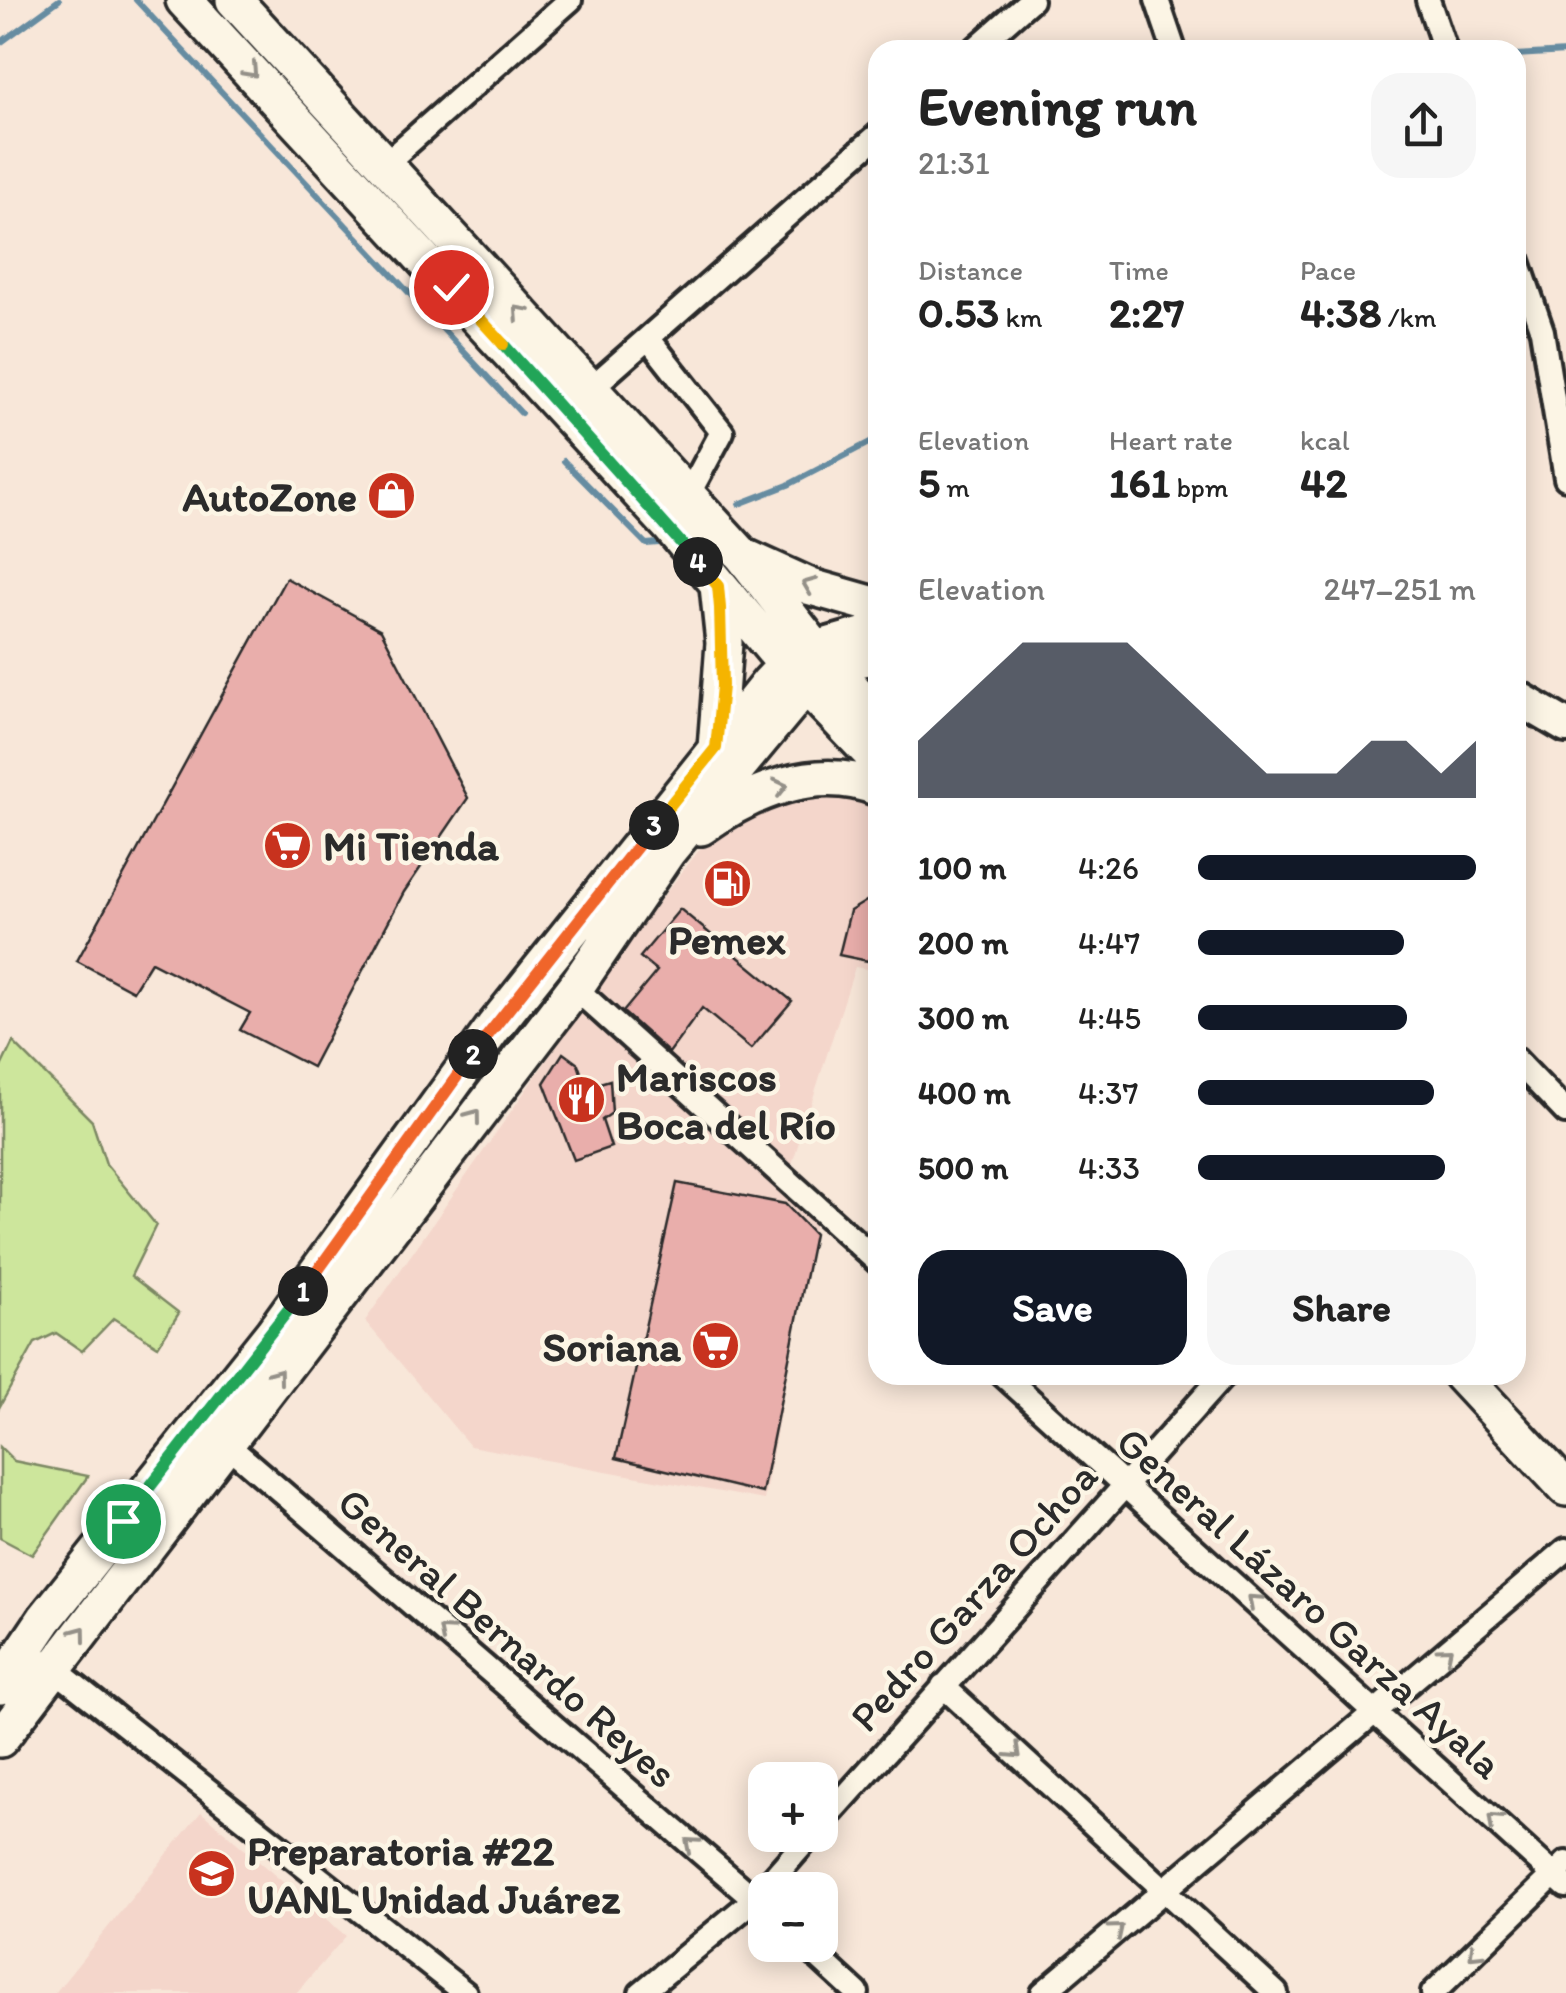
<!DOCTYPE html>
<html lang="en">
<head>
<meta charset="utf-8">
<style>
  :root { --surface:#fff; --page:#f6f6f6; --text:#222; --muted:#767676; --accent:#111827 }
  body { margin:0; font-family:Itim,sans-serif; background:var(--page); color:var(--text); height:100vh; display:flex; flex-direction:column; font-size:38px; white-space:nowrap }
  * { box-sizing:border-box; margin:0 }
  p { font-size:32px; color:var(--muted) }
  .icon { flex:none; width:55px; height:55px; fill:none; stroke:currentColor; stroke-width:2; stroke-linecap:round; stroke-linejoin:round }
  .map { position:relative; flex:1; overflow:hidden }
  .panel { position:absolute; left:868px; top:40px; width:658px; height:1345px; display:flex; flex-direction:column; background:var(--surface); border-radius:30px; box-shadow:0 5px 25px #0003 }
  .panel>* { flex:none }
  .controls { position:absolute; left:748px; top:1762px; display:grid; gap:20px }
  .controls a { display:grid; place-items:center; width:90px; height:90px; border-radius:20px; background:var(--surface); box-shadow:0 5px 25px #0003; font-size:50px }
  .pin { position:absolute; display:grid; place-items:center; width:85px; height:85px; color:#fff; margin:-42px; border:5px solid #fff; border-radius:50%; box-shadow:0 2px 10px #0007 }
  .km { position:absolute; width:50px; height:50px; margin:-25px; border-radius:50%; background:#222; color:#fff; font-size:28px; line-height:50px; text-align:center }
  .round { display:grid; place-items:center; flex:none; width:105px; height:105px; border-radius:30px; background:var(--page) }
  .headline { display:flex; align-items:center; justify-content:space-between; height:170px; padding:0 50px }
  h1 { font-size:55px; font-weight:700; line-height:75px }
  .stats { display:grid; grid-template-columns:repeat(3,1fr); gap:15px; height:170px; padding:10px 50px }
  .stats div { display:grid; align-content:center }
  .stats b { font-size:42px; font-weight:700 }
  .stats small { font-size:28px; font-weight:400 }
  .stats p { font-size:28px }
  .chart { height:280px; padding:20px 50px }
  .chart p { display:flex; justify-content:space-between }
  .chart svg { width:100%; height:180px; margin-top:10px; fill:var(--accent); opacity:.7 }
  .cta { display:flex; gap:20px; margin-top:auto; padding:20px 50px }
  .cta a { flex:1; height:115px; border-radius:30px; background:var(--accent); color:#fff; font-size:40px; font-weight:700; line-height:115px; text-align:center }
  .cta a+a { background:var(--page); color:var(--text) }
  ul { padding:0 50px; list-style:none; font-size:32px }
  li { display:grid; grid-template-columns:160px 120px 1fr; align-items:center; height:75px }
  li i { height:25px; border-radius:12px; background:var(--accent) }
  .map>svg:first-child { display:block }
  .built { fill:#f4d6cb }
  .green { fill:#cde69c; stroke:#7c8864; stroke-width:2.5 }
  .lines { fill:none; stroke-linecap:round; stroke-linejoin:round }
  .stream { stroke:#668ca1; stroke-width:6 }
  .building { fill:#e9aeab; stroke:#2b2b2b; stroke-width:2.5 }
  .street-casing { stroke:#2b2b2b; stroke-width:30 }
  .secondary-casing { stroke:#2b2b2b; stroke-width:40 }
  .primary-casing { stroke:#2b2b2b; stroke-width:42 }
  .street { stroke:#fcf5e5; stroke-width:22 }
  .secondary { stroke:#fcf5e5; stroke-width:32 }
  .primary { stroke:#fcf5e5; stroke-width:35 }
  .oneway { stroke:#949088 }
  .split-1-casing { stroke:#fff; stroke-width:20 }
  .split-2-casing { stroke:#fff; stroke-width:20 }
  .split-3-casing { stroke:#fff; stroke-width:20 }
  .split-4-casing { stroke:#fff; stroke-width:20 }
  .split-5-casing { stroke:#fff; stroke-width:20 }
  .split-6-casing { stroke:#fff; stroke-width:20 }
  .split-1 { stroke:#22a559; stroke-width:12 }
  .split-2 { stroke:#f0652b; stroke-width:12 }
  .split-3 { stroke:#f0652b; stroke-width:12 }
  .split-4 { stroke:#f5b400; stroke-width:12 }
  .split-5 { stroke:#22a559; stroke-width:12 }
  .split-6 { stroke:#f5b400; stroke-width:12 }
  .labels { text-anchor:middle; stroke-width:9; stroke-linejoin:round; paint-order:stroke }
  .poi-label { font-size:42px; font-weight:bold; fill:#2b2b2b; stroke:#fcf5e5; text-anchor:start }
  .street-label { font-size:42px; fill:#2b2b2b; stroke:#fcf5e5 }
</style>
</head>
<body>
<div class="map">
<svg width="1566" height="1993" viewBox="0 0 1566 1993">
  <rect width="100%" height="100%" fill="#f8e7d9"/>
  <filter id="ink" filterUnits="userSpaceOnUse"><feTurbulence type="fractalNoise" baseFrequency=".01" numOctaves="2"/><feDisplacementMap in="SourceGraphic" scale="20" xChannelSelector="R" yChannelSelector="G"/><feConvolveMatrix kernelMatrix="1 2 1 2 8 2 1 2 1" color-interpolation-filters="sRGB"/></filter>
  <g filter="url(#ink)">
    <path class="built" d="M824,794L857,797L877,807V971L855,967L790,1170L816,1216L764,1500L470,1446L365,1321L641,925L710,836L750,803Z
      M201,1812L346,1936L296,1993H55Z"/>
    <path class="green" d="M13,1042L92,1121L106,1164L156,1225L131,1276L179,1313L158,1346L114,1318L82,1351L56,1333L35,1343L0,1406V1069Z
      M0,1447L14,1461L88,1476L32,1555L0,1538Z"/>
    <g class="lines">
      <path class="stream" d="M136,0L521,413
        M0,43L59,0
        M1515,55L1566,52
        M564,461L646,544L659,543
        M739,504L788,485L878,438"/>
    </g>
    <path class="building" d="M286,578L381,630L468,798L404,892L312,1067L240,1030L250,1013L151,962L133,991L77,961Z
      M868,900L878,902V937L868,961L839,955L850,911Z
      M680,909L792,1001L751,1049L702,1008L669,1053L623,1012L657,971L640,957Z
      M563,1053L578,1064L586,1087L610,1080L612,1113L602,1120L611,1147L574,1160L544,1083Z
      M677,1183L785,1204L814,1234L762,1493L616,1458Z"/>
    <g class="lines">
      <defs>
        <path id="street" d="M1157,0L1174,50
          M1428,0L1445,50
          M974,50L1031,0
          M386,163L570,0
          M1515,252L1542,331L1566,478
          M648,338L722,432L687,497
          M589,390L878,135
          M575,988L878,1262
          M1515,1059L1566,1112
          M1003,1375L1566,1886
          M218,1437L765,1908
          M44,1661L465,1993
          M943,1686L1276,1993
          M820,1825L1224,1375
          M805,1945L857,1993
          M641,1993L755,1899L811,1835
          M1043,1993L1566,1550
          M1433,1993L1566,1863"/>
        <path id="secondary" d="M815,648L878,630
          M832,669L878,655
          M1515,696L1566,726"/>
        <path id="primary" d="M184,0L670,526L786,665L878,761
          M234,0L743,556L815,648L878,717
          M747,558L811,587L878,606
          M716,748L724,643L718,586
          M701,827C750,792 816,763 878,788
          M1461,1375L1566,1488
          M0,1686L45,1619L273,1333L494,1027L769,683L786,665L815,648
          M0,1739L575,988L668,851L806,685L832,669"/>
      </defs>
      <use href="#street" class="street-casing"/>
      <use href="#secondary" class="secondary-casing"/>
      <use href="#primary" class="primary-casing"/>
      <use href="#street" class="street"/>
      <use href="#secondary" class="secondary"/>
      <use href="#primary" class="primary"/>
    </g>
    <defs><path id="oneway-chevron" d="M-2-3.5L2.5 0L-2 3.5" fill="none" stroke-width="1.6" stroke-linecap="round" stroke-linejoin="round" transform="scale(2.5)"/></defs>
    <g class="oneway">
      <use href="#oneway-chevron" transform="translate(251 71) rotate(47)"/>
      <use href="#oneway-chevron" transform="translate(520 312) rotate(-132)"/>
      <use href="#oneway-chevron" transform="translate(809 585) rotate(-158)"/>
      <use href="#oneway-chevron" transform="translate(781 787) rotate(-13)"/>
      <use href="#oneway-chevron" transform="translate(474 1116) rotate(-53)"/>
      <use href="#oneway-chevron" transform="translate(277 1375) rotate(-53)"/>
      <use href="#oneway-chevron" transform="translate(1254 1601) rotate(-138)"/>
      <use href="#oneway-chevron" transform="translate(445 1632) rotate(-139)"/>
      <use href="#oneway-chevron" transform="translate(80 1633) rotate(-53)"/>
      <use href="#oneway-chevron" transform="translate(1446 1653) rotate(-40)"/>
      <use href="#oneway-chevron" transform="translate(1015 1752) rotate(43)"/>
      <use href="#oneway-chevron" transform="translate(1494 1820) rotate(-137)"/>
      <use href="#oneway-chevron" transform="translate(691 1844) rotate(-139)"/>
      <use href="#oneway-chevron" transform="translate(1117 1930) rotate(-40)"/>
      <use href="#oneway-chevron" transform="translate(1475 1953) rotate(136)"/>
    </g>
  </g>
  <g class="lines" filter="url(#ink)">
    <defs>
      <path id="split-1" d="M123,1521L303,1291"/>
      <path id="split-2" d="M303,1291L473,1054"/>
      <path id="split-3" d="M473,1054L654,825"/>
      <path id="split-4" d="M654,825L716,748L722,686L720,608L718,586L698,562"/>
      <path id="split-5" d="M503,344L698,562"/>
      <path id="split-6" d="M451,287L503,344"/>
    </defs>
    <use href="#split-1" class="split-1-casing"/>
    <use href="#split-2" class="split-2-casing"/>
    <use href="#split-3" class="split-3-casing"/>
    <use href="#split-4" class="split-4-casing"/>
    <use href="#split-5" class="split-5-casing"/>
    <use href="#split-6" class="split-6-casing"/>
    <use href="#split-1" class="split-1"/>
    <use href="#split-2" class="split-2"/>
    <use href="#split-3" class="split-3"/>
    <use href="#split-4" class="split-4"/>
    <use href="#split-5" class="split-5"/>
    <use href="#split-6" class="split-6"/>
  </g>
  <defs>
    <symbol id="shop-disc" viewBox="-11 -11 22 22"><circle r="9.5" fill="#c8321e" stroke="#fcf5e5"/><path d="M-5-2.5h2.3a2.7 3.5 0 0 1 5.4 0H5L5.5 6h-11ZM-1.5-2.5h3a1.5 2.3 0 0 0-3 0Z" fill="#fff"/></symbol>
    <symbol id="supermarket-disc" viewBox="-11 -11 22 22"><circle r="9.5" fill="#c8321e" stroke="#fcf5e5"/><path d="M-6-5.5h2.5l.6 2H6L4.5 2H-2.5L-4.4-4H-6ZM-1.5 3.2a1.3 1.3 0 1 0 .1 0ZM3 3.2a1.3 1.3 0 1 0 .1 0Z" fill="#fff"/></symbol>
    <symbol id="fuel-disc" viewBox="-11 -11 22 22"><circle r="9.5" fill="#c8321e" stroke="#fcf5e5"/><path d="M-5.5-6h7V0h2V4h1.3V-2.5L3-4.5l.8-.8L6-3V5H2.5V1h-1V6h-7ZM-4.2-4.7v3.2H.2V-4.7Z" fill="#fff"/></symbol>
    <symbol id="restaurant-disc" viewBox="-11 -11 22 22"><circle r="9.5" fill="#c8321e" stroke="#fcf5e5"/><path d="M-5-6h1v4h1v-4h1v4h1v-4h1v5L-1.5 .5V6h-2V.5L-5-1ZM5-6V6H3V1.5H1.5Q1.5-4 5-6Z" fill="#fff"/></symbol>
    <symbol id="university-disc" viewBox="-11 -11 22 22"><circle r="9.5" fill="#c8321e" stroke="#fcf5e5"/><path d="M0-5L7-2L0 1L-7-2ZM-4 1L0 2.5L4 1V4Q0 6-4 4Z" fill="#fff"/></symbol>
  </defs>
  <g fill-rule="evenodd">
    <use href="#shop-disc" x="364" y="468" width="55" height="55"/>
    <use href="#supermarket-disc" x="260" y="818" width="55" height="55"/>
    <use href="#fuel-disc" x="700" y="856" width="55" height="55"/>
    <use href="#restaurant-disc" x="554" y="1072" width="55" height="55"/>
    <use href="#supermarket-disc" x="688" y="1318" width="55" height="55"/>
    <use href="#university-disc" x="184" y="1846" width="55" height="55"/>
  </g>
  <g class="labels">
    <g class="poi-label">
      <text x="357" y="511" text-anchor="end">AutoZone</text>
      <text x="323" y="860">Mi Tienda</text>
      <text x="727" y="954" text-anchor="middle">Pemex</text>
      <text x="616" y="1091">Mariscos<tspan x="616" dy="48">Boca del Río</tspan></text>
      <text x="681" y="1361" text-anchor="end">Soriana</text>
      <text x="247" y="1865">Preparatoria #22<tspan x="247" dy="48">UANL Unidad Juárez</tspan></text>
    </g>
    <g class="street-label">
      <text transform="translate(973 1596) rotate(-48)" y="15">Pedro Garza Ochoa</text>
      <text transform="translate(1310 1602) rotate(42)" y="15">General Lázaro Garza Ayala</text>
      <text transform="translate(508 1637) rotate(41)" y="15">General Bernardo Reyes</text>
    </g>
  </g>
</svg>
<div class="controls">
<a>+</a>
<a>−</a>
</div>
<div class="pin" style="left:123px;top:1521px;background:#1e9e55"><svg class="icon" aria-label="arrive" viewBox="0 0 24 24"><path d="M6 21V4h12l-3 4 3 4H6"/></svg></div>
<div class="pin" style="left:451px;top:287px;background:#d93025"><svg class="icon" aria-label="check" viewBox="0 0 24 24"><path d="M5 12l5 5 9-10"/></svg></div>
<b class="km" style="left:303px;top:1291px">1</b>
<b class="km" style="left:473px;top:1054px">2</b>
<b class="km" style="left:654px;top:825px">3</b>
<b class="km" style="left:698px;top:562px">4</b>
<section class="panel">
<div class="headline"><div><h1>Evening run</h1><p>21:31</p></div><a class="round"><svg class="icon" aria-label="share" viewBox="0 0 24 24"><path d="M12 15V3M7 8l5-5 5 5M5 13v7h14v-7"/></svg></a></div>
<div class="stats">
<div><p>Distance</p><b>0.53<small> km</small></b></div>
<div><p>Time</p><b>2:27</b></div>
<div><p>Pace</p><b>4:38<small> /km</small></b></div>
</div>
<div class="stats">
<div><p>Elevation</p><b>5<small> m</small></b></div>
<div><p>Heart rate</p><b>161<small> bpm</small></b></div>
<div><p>kcal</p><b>42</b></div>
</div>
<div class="chart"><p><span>Elevation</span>247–251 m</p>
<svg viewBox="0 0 160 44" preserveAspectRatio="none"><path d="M0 44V30L10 22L20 14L30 6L40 6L50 6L60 6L70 14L80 22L90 30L100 38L110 38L120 38L130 30L140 30L150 38L160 30V44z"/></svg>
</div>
<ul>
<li><b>100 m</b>4:26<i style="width:100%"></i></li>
<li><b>200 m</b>4:47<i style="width:74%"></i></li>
<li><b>300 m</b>4:45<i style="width:75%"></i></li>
<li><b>400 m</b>4:37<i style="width:85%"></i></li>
<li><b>500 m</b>4:33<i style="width:89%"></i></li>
</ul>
<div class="cta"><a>Save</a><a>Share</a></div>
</section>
</div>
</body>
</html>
